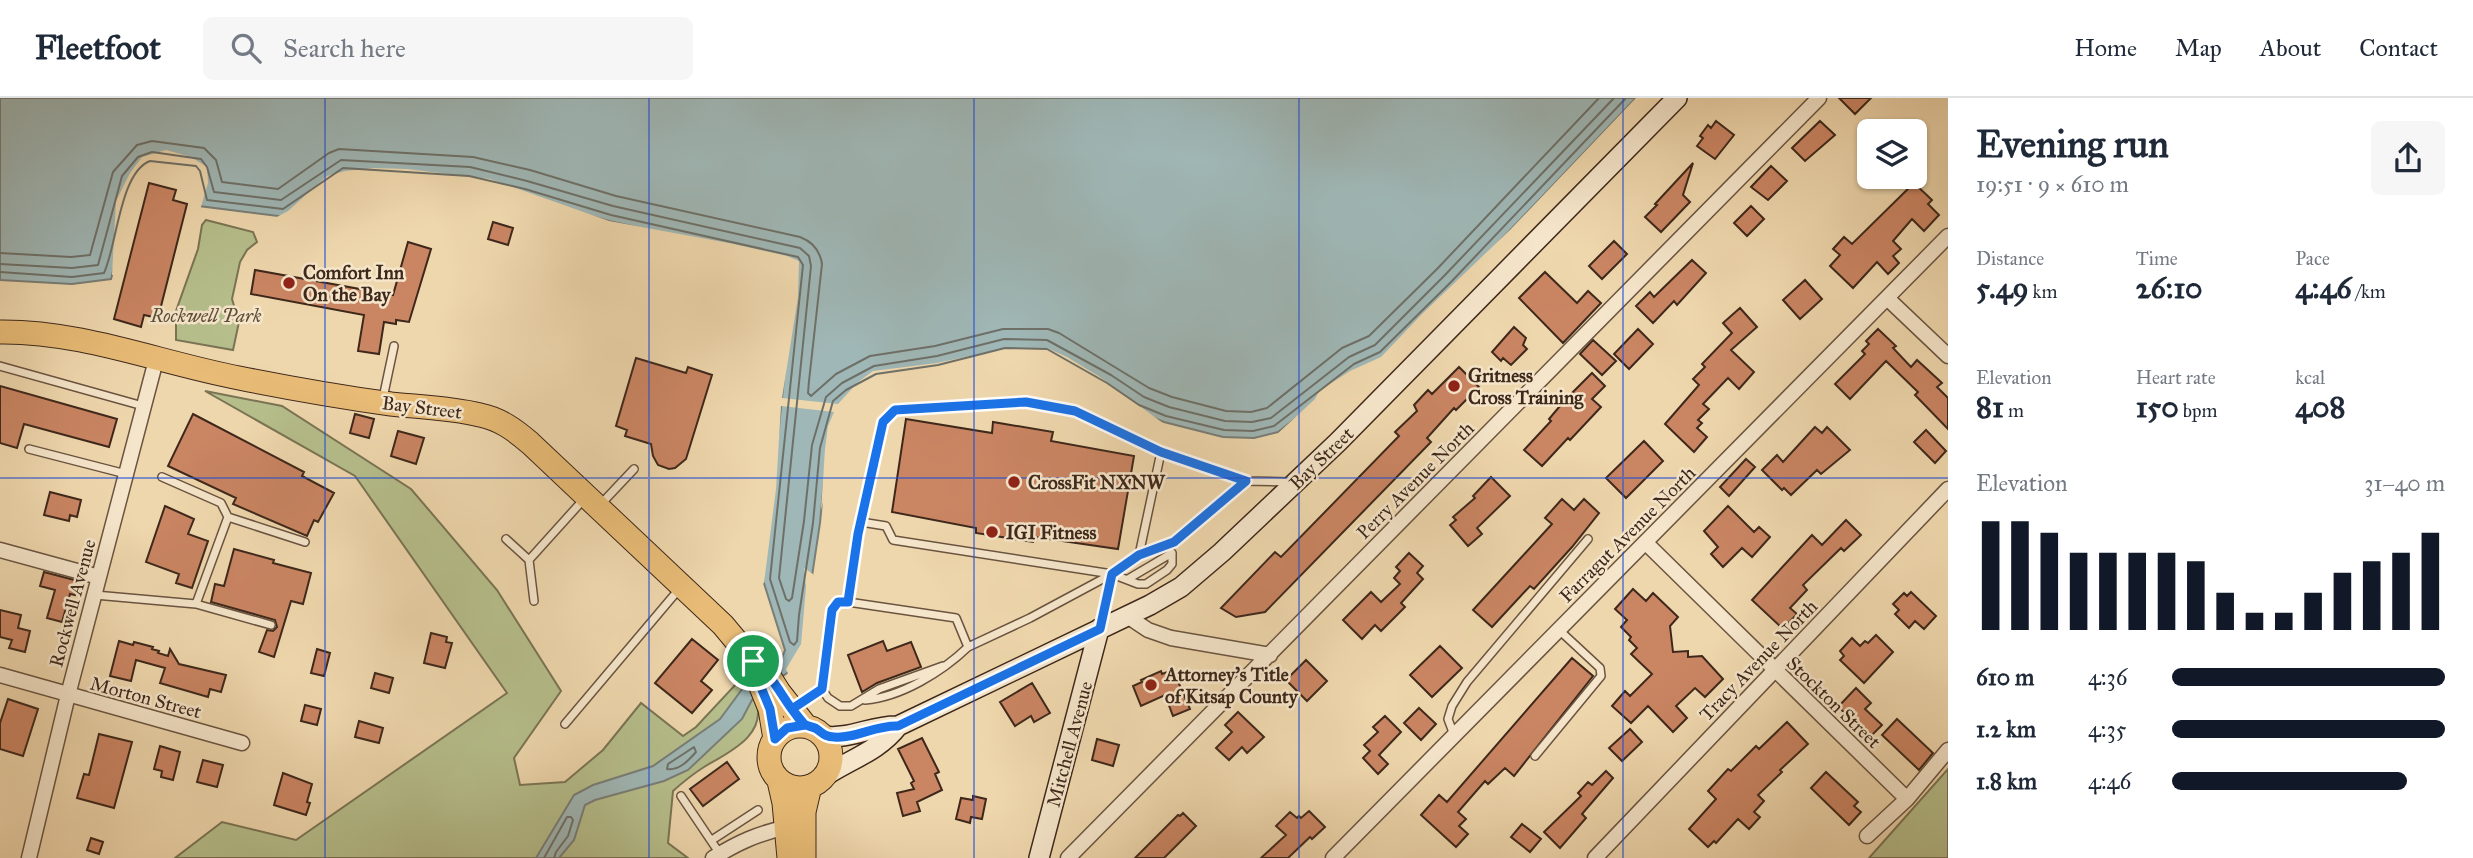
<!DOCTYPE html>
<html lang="en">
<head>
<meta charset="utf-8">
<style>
  :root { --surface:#fff; --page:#f6f6f7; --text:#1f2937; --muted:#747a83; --line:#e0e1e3; --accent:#111827 }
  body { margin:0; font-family:"IM FELL Great Primer",serif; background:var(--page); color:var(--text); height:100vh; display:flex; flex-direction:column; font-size:26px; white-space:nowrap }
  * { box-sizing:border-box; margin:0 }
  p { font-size:23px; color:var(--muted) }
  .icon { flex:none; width:38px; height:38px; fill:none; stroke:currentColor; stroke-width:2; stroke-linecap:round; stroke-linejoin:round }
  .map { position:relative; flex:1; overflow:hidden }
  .panel { display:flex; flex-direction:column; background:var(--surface); width:525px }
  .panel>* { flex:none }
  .buttons { position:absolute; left:1857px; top:21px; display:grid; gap:14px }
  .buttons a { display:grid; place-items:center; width:70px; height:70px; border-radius:10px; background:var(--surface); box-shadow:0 2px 5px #0004; font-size:35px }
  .pin { position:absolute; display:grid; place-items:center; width:60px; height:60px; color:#fff; margin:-30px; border:4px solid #fff; border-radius:50%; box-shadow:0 2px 7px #0007 }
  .round { display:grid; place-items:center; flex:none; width:74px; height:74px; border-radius:10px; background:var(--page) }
  .head { display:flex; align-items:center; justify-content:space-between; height:119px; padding:0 28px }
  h1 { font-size:38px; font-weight:700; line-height:52px }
  .figures { display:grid; grid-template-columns:repeat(3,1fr); gap:10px; height:119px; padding:7px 28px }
  .figures div { display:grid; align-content:center }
  .figures b { font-size:30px; font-weight:700 }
  .figures small { font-size:19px; font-weight:400 }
  .figures p { font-size:19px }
  .chart { height:196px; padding:14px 28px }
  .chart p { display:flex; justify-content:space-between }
  .chart svg { width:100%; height:126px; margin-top:7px; stroke:var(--accent); stroke-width:6 }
  ul { padding:0 28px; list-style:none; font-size:23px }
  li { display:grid; grid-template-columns:112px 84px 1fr; align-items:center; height:52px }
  li i { height:18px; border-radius:9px; background:var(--accent) }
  header { display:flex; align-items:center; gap:42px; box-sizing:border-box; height:98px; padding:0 35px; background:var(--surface); border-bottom:2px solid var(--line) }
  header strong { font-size:33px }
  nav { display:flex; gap:38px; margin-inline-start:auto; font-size:24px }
  .search { width:490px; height:63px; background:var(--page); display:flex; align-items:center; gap:18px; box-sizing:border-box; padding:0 24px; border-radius:10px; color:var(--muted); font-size:26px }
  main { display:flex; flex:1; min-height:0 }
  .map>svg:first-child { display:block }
  .green { fill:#b6bf8c; stroke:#7a7454; stroke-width:2 }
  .water { fill:#9fb7b6; stroke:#787e78; stroke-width:2 }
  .pier { fill:#efd7ad }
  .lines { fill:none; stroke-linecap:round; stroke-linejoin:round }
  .shore { stroke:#6e7068; stroke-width:2 }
  .building { fill:#ca8563; stroke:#3e281b; stroke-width:2 }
  .lane-casing { stroke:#6a5440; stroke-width:10 }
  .street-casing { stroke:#6a5440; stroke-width:17 }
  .secondary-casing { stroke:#3e281b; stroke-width:22 }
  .primary-casing { stroke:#3e281b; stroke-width:25 }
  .lane { stroke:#f5e5ca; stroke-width:7 }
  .street { stroke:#f5e5ca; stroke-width:14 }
  .secondary { stroke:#f5e5ca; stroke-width:19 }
  .primary { stroke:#e8bc76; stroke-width:23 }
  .route-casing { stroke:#fff; stroke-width:14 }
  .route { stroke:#1a73e8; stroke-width:9 }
  .grid { fill:none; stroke:#1d4ed8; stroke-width:2; stroke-opacity:0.55 }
  .poi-dot { fill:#8f2418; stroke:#f5e5ca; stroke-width:2.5 }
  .labels { text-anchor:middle; stroke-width:5; stroke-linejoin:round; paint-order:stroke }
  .poi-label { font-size:19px; font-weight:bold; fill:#3e281b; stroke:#f5e5ca; text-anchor:start }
  .park-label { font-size:19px; font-style:italic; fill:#5c4e37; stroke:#f5e5ca }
  .street-label { font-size:19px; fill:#3e281b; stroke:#f5e5ca }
</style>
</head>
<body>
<header>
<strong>Fleetfoot</strong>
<div class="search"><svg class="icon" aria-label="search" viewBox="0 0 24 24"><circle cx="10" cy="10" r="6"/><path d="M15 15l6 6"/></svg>Search here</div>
<nav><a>Home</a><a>Map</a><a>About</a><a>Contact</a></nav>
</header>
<main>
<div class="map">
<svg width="1948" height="760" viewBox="0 0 1948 760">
  <rect width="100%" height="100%" fill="#efd7ad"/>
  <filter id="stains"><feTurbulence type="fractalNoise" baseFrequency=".00286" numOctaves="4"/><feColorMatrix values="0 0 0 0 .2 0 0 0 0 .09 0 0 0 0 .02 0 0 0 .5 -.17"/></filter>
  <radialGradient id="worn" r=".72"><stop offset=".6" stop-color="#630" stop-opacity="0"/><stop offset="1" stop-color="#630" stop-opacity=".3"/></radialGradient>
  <path class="green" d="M206,122L253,134L257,144L247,152L240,164L232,201L239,224L233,252L176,242V213L198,151L202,127Z
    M205,293L282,308L411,391L497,492L561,593L514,660L520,687L565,684L603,652L641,605L683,638L696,629L736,586L746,582C749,589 754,595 756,602C768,638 727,655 704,669C693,676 683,684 673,693L668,745L688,760H175L222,724L296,742L507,595L355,378Z
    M1948,671V760H1869Z"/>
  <path class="water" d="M0,0H1636L1456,189L1384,261L1358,272L1278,334L1254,340L1223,339L1164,324L1136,313L1046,258L1006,257L877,283L840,306L827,351L820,425L806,518L804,545L796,568L752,602L742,621L688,672L664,683L595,702L585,707L574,742L559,760H536L574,697L593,687L653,668L720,621L743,590L781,562L785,552L763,482L796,165L609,123L468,85L344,77L286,119L199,108L193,74L150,69L137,84L111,181L72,186L0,182Z"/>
  <path class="pier" d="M1636,0H1640L1458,191L1386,263L1360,275L1291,329L1274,339L1315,301L1319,293L1350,273L1381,259L1422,216L1511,131Z
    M166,52L191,59L207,69L208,85L200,112L198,111L194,102L190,77L151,73L140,86L116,177H112L116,103L130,75L142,59Z
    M374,70L407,71L490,81L609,123L734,146L787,158L799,163L798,199L782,300L838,306L858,284L873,273L937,265L1008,250H1047L1067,259L1100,279L1167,328L1125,310L1045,261L1006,260L940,277L878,286L843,308L831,352L827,389L821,412L825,351L828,328L834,314L781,308L776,391L764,485L761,487L759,481L792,168L609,127L500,95L452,87L345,81L288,122L273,121L288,113L327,78L345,73Z
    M804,470L813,476L814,483L808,545L799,570L789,578L786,571L801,546L802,535L806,489Z"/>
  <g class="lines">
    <path class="shore" d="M0,155L71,159L90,157L113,74L137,47L152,43L204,50L216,62L222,84L278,91L329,55L339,51L473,59L530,72L616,98L800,139C813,144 820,152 822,166L809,283L808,295L811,298L836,276L870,258L935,248L1003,231H1048L1059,235L1149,290L1172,299L1226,313L1251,314L1267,310L1342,250L1369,238L1437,171L1599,0
      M0,166L72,170L98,167L122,78L138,59L152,54L201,61L207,69L214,94L281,102L341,62L470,69L527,83L613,108L800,150L809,158L811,168L779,480L786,501L789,503L792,500L804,423L812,347L826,299L842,285L874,268L937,258L1004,241L1047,242L1111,277L1144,299L1169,309L1225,323L1252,324L1271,320L1349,259L1375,247L1444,178L1614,0
      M0,174L72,179L104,175C117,147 120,74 150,63L196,68L200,73L207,102L283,111L343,70L469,78L525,91L611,117L798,159L803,167L770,481L790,544L794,547L797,543L799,517L813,425L820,350L833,303L846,292L876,276L938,267L1005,250L1047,251L1107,285L1139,307L1166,318L1224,332L1253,333L1274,328L1354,266L1380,254L1451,184L1626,0
      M694,649L696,654C689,662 679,673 667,671L668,666Z
      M544,760L567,719H571L573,722L568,738L556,754L554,760"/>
  </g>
  <path class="building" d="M1839,0H1871L1855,16Z
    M1716,23L1734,37L1715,61L1697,48L1703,40L1700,38L1708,27L1711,30Z
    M1820,23L1835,37L1805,63L1792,50Z
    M1693,65L1683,97L1690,104L1661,134L1645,119L1657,107L1655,106Z
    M1771,68L1787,83L1768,102L1751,89Z
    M149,85L176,92L173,102L187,106L158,220L144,217L141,229L114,221Z
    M1914,85L1932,102L1928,106L1939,117L1924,133L1912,121L1893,143L1901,151L1893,158L1899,165L1888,176L1877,164L1853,190L1830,168L1840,157L1833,151L1844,139L1852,146Z
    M1751,108L1764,121L1747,138L1734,125Z
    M493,124L513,130L508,147L488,141Z
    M1614,143L1627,156L1602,181L1589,168Z
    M408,144L431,151L409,224L396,222V226L384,224L379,256L358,253L364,217L251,196L255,172L393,197Z
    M1692,162L1706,175L1677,207L1674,203L1653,225L1636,208L1650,194L1654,199Z
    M1545,174L1577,205L1588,193L1601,205L1563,245L1519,200Z
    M1805,182L1822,201L1800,221L1783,202Z
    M1740,210L1757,229L1731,252L1754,274L1739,291L1728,280L1703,306L1709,311L1698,322L1702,325L1697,330L1707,339L1694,354L1665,326L1699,287L1693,281L1705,269L1702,266L1732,235L1723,225Z
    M1514,229L1526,240L1523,247L1527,251L1511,267L1503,260L1501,263L1492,254Z
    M1638,231L1653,246L1629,271L1614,256Z
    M1878,231L1896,248L1893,250L1911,269L1917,262L1942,285L1937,289L1948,300V331L1915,297L1918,294L1886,263L1850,301L1835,286L1865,256L1862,253L1869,246L1866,243Z
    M1593,242L1616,263L1602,277L1580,256Z
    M636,260L686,275L688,269L712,277L686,361L675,370L669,371L658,367L653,358L651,346L625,338L627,332L616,328Z
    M1459,269L1479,289L1456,312L1454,310L1427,340L1431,344L1265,514L1236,519L1221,510L1275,454L1281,459L1399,338L1395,334L1417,313L1414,307L1428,292L1432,296Z
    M1592,275L1605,288L1592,301L1601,309L1570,342L1568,340L1542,368L1524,352L1551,323L1549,321L1565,302Z
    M0,288L117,321L109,349L24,326L17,350L0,345Z
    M193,316L304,374L302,378L334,395L318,424L314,422L307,438L233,406L236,400L168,368Z
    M355,316L374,321L369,340L350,335Z
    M906,321L992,335L993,324L1053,334L1051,343L1134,358L1118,451L1035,439L1033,444L976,435V430L892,414Z
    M1815,329L1822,335L1827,329L1850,352L1821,376L1817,372L1791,397L1784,390L1782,392L1762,372L1777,357L1783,364Z
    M1926,332L1946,353L1935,365L1914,344Z
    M398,333L424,340L416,366L391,358Z
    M1644,343L1663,363L1626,400L1606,380Z
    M1746,361L1755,369L1729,398L1720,389Z
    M1491,379L1510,398L1477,430L1482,436L1468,448L1450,427L1456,422L1453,419L1475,400L1473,398Z
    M50,394L81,402L77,419L70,417L69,423L44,417Z
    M1562,401L1574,412L1584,401L1599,415L1572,449L1534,491L1530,488L1492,529L1473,512L1552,426L1545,420Z
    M165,408L194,421L188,436L208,443L192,490L176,485L179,476L146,464Z
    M1728,408L1754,434L1759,429L1770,439L1752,459L1742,450L1723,469L1711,456L1718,449L1704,433Z
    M1846,422L1861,437L1844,453L1841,450L1803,487L1807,492L1790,510L1797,516L1783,531L1752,502L1812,437L1822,447Z
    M234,451L274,462L273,465L311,475L303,506L291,503L274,559L259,554L267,532L273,533L277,529L275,522L211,504L215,486L224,488Z
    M1409,455L1423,468L1417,475L1423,481L1401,505L1405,509L1381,533L1375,527L1362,541L1343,522L1371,494L1381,504L1400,486L1394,480L1400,473L1396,469Z
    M44,474L78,483L75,497L70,496L62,524L47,520L55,492L40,488Z
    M1633,491L1646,503L1653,495L1678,519L1670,528L1673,554L1688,553V559L1702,558L1723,581L1705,599L1695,590L1676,608L1687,620L1673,634L1648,608L1631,625L1612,608L1625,593L1630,598L1652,576L1631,556L1637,550L1629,542L1631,539L1621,529L1627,522L1615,511Z
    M1911,494L1936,518L1924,531L1915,523L1909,530L1895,516L1899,512L1893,506L1904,495L1907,498Z
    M0,512L21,517L18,530L30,533L25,554L9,550L12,542L0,539Z
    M431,535L447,539L446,544L452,545L445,570L424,565Z
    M1876,537L1893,554L1864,585L1840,562L1844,558L1840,553L1852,540L1860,548L1865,543L1868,545Z
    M692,541L718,562L701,583L712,592L692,615L655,585Z
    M119,543L133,547L134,544L153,549L152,551L159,553L158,555L168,558L170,551L179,566L226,577L221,594L210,591L208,599L160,585L165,570L136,562L131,583L110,578Z
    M883,543L887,553L911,544L921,569L877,585L862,594L848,557Z
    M1440,548L1462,570L1432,599L1410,577Z
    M317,551L330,555L324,578L311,575Z
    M1572,560L1593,578L1514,678L1505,670L1488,686L1485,683L1458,714L1466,721L1459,728L1468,736L1456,749L1421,717L1439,697L1447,704Z
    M1306,562L1327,583L1307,603L1286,582Z
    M1173,572L1190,611L1173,618L1165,597L1141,608L1133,588L1142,584L1141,582L1161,573L1162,576Z
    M375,575L393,580L389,595L371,590Z
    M1032,585L1050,615L1034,624L1031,618L1015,628L1000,604Z
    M1856,590L1871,605L1865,611L1882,627L1871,638L1838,609Z
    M8,601L38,611L23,658L0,651V625Z
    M305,607L321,611L317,627L301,623Z
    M1419,610L1436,626L1421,642L1404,625Z
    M1238,614L1264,639L1247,655L1242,649L1229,662L1216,650L1232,634L1225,627Z
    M1385,618L1401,634L1379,657L1388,666L1378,676L1363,660L1370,653L1364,647L1378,634L1373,629Z
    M1897,621L1933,655L1919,672L1882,637Z
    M359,623L383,630L379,645L355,639Z
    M1787,624L1808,646L1780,672L1782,674L1758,697L1764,703L1754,714L1760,719L1749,731L1738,721L1716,745L1714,743L1708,749L1689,731L1716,701L1708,693L1728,671L1731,673L1756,648L1759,651Z
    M1630,631L1642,644L1622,663L1609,650Z
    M99,636L132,644L114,710L77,700L84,676L89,677Z
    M922,640L939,674L935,676L942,692L917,704L920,713L903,718L897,695L914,691L911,685L914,683L898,651Z
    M1097,641L1119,647L1113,668L1092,662Z
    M160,648L180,654L173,682L161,679L162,673L154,671Z
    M203,662L223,667L217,689L197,684Z
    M727,664L739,681L703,708L690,691Z
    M1606,673L1613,680L1582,716L1586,720L1560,750L1544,734L1581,698L1578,695L1588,684L1592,687Z
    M1826,674L1858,704L1854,708L1861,714L1849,727L1811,690Z
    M283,675L312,686L307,704L310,705L306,717L274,707Z
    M973,698L986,701L982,721L971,719L970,725L956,721L961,700L973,702Z
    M1309,713L1325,729L1312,741L1310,739L1288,760H1261L1286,737L1276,728L1290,714L1297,720L1299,718L1301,720Z
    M1183,715L1196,728L1164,760H1135L1178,717L1180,718Z
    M1522,726L1541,741L1530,754L1511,739Z
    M91,740L103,744L99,756L87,752Z"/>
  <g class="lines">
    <defs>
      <path id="lane" d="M0,268L143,308
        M383,300L394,248
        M29,351L126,376
        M1161,354L1139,457L1174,444L1246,383L1288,384
        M162,379L221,405L228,419
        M601,406L634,371
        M861,424L886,428L893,442L1112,476
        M506,441L529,462
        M1128,481L1172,455
        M95,497L196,506L271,527
        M534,503L529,462L584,401
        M848,504H838L832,512L822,591L828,600L840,608H851L879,591L943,568
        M196,506L228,419L305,444
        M1100,528L1112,476L1139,457
        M968,549L1030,520L1112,476L1138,486H1146L1167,472L1172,466V455
        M865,602C901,599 942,574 968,549L956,520L848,504L858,436L882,324L896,312L1026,304L1075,313L1161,354L1246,383
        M795,608L822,591
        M565,626L680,490
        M1454,637L1448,621L1452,608L1467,584L1588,441
        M1535,658L1601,578L1600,570L1559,532
        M681,698L720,756
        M712,742L758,712"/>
      <path id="street" d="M1887,200L1948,258
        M1646,445L1907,701
        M0,452L99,479
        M1127,518L1148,532L1171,540L1270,557
        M0,577L242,645
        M1867,738L1907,701L1948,652
        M29,760L68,597L156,262
        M713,760C739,744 757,736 787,729
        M1068,760L1819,0
        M1333,760L1948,138
        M1595,760L1948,391"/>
      <path id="secondary" d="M823,638C850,642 872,627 898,628
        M822,680C848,662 878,654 898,628L1150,507L1181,489L1222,454L1338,344L1677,0
        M1039,760L1099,531"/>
      <path id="primary" d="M0,234C82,233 160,265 239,280C289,290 340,299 391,306C420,309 451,310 480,317C500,321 515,332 530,345L723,527L753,563L764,570L779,594L805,627
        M757,579L770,611L775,641
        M769 659a31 31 0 1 1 62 0a31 31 0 1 1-62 0Z
        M779,683L784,705L789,760
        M804,760V714L810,688"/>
    </defs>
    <use href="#lane" class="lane-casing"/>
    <use href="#street" class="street-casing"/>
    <use href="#secondary" class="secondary-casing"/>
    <use href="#primary" class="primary-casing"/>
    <use href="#lane" class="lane"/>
    <use href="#street" class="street"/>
    <use href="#secondary" class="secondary"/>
    <use href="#primary" class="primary"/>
  </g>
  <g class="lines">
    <defs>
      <path id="route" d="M753,563C771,575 781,597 794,614C797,617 800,624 804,626C807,628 812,629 815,630C822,634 824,639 834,639C856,641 875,627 898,628L1100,531L1112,476L1139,457L1174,444L1246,383L1161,354L1075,313L1026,304L895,312L883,324L858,436L848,504H838L832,512L822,591L792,611L805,627L787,630L775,641L770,611L755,575L753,563"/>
    </defs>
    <use href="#route" class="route-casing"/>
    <use href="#route" class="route"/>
  </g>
  <path class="grid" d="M325,0V760M649,0V760M974,0V760M1299,0V760M1623,0V760M0,380H1948"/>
  <g class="poi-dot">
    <circle cx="289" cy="185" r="7"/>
    <circle cx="1454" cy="288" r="7"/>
    <circle cx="1014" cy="384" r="7"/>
    <circle cx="992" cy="434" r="7"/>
    <circle cx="1151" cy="587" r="7"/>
  </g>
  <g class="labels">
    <g class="poi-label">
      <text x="303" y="181">Comfort Inn<tspan x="303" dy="22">On the Bay</tspan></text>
      <text x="1468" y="284">Gritness<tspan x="1468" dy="22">Cross Training</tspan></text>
      <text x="1028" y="391">CrossFit NXNW</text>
      <text x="1006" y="441">IGI Fitness</text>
      <text x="1165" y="583">Attorney's Title<tspan x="1165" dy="22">of Kitsap County</tspan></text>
    </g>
    <g class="park-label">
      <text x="206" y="224">Rockwell Park</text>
    </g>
    <g class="street-label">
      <text transform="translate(422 309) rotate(7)" y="7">Bay Street</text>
      <text transform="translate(1321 360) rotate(-44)" y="7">Bay Street</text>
      <text transform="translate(1415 382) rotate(-45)" y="7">Perry Avenue North</text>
      <text transform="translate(1627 436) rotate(-45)" y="7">Farragut Avenue North</text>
      <text transform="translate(72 505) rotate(-75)" y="7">Rockwell Avenue</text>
      <text transform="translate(1758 562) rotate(-46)" y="7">Tracy Avenue North</text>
      <text transform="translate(146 599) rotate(15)" y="7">Morton Street</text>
      <text transform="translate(1834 604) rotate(44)" y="7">Stockton Street</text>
      <text transform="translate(1069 646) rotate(-75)" y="7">Mitchell Avenue</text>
    </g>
  </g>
  <rect width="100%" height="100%" filter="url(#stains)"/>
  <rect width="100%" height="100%" fill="url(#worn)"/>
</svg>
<div class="buttons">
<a><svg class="icon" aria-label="layers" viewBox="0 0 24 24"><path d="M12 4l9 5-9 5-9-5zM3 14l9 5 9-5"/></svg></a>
</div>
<div class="pin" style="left:753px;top:563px;background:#1e9e55"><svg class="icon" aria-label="arrive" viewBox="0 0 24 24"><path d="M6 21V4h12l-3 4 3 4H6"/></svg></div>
</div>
<section class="panel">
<div class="head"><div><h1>Evening run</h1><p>19:51 · 9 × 610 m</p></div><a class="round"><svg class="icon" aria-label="share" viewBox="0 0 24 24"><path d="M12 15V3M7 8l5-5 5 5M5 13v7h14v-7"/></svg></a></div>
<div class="figures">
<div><p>Distance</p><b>5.49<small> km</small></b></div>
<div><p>Time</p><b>26:10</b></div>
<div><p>Pace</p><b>4:46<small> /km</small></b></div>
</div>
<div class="figures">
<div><p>Elevation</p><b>81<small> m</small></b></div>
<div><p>Heart rate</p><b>150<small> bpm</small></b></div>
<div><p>kcal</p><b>408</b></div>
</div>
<div class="chart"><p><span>Elevation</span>31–40 m</p>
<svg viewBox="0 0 160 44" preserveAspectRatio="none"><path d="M5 44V6M15 44V6M25 44V10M35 44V17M45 44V17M55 44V17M65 44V17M75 44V20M85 44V31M95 44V38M105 44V38M115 44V31M125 44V24M135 44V20M145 44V17M155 44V10"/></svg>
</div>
<ul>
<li><b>610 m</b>4:36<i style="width:100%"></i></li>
<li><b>1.2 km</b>4:35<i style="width:100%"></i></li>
<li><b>1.8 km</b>4:46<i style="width:86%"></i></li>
</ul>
</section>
</main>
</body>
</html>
